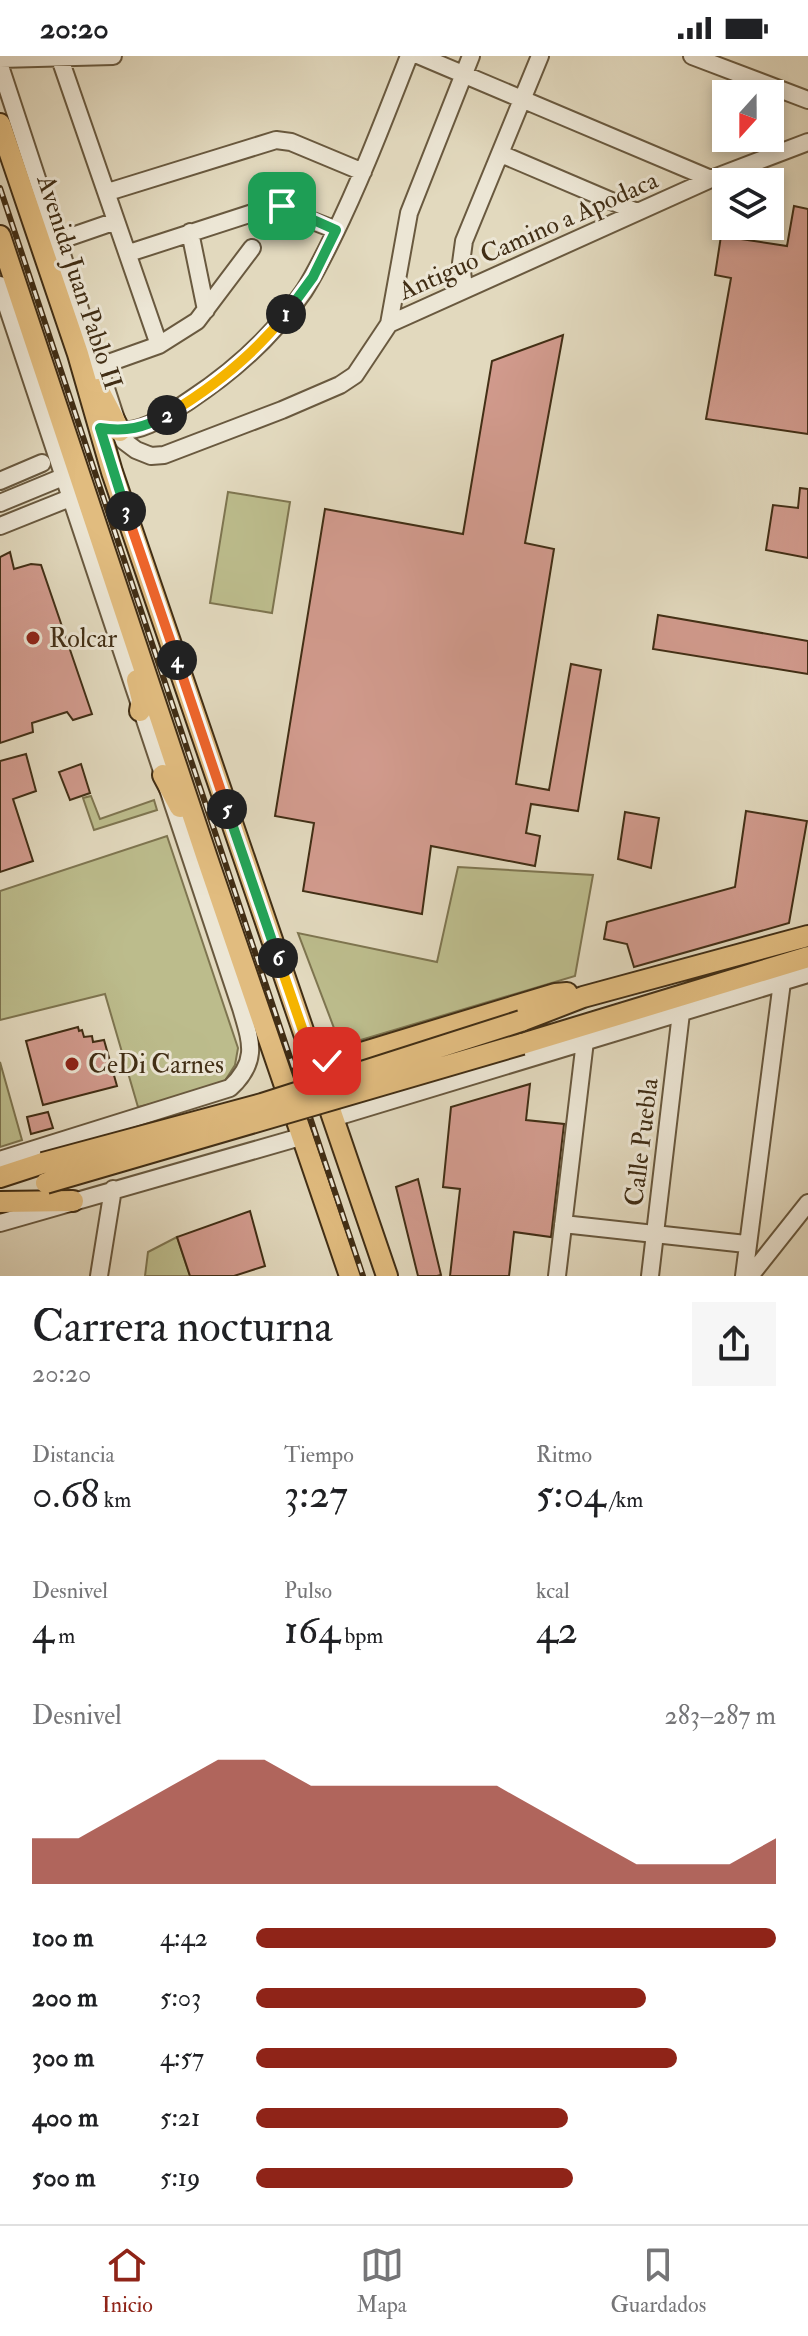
<!DOCTYPE html>
<html lang="es">
<head>
<meta charset="utf-8">
<style>
  :root { --surface:#fff; --page:#f6f6f6; --text:#202124; --muted:#757577; --line:#e0e0e0; --accent:#8f2418 }
  body { margin:0; font-family:"IM FELL Double Pica",serif; background:var(--page); color:var(--text); height:100vh; display:flex; flex-direction:column; font-size:30px; white-space:nowrap }
  * { box-sizing:border-box; margin:0 }
  p { font-size:26px; color:var(--muted) }
  .icon { flex:none; width:44px; height:44px; fill:none; stroke:currentColor; stroke-width:2; stroke-linecap:round; stroke-linejoin:round }
  .map { position:relative; height:1220px; overflow:hidden }
  .drawer { display:flex; flex-direction:column; background:var(--surface); flex:1 }
  .drawer>* { flex:none }
  .needle { width:52px; rotate:201deg }
  .fabs { position:absolute; left:712px; top:24px; display:grid; gap:16px }
  .fabs a { display:grid; place-items:center; width:72px; height:72px; border-radius:0px; background:var(--surface); box-shadow:0 4px 12px #0003; font-size:40px }
  .pin { position:absolute; display:grid; place-items:center; width:68px; height:68px; color:#fff; margin:-34px; border-radius:16px; box-shadow:0 4px 12px #0006 }
  .km { position:absolute; width:40px; height:40px; margin:-20px; border-radius:50%; background:#222; color:#fff; font-size:22px; line-height:40px; text-align:center }
  .round { display:grid; place-items:center; flex:none; width:84px; height:84px; border-radius:0px; background:var(--page) }
  .head { display:flex; align-items:center; justify-content:space-between; height:136px; padding:0 32px }
  h1 { font-size:44px; font-weight:600; line-height:60px }
  .figures { display:grid; grid-template-columns:repeat(3,1fr); gap:12px; height:136px; padding:8px 32px }
  .figures div { display:grid; align-content:center }
  .figures b { font-size:40px; font-weight:600 }
  .figures small { font-size:22px; font-weight:400 }
  .figures p { font-size:22px }
  .chart { height:224px; padding:16px 32px }
  .chart p { display:flex; justify-content:space-between }
  .chart svg { width:100%; height:144px; margin-top:8px; fill:var(--accent); opacity:.7 }
  ul { padding:0 32px; list-style:none; font-size:26px }
  li { display:grid; grid-template-columns:128px 96px 1fr; align-items:center; height:60px }
  li i { height:20px; border-radius:10px; background:var(--accent) }
  .status { display:flex; justify-content:space-between; align-items:center; height:56px; padding:0 40px; background:var(--surface); direction:ltr }
  .status svg { height:22px; fill:currentColor }
  .tab-bar { display:flex; justify-content:space-around; align-items:center; height:112px; border-top:2px solid var(--line); background:var(--surface); font-size:22px; color:var(--muted) }
  .tab-bar a { display:grid; justify-items:center; gap:4px }
  .tab-bar .active { color:var(--accent) }
  .map>svg:first-child { display:block }
  .grass { fill:#bcbc8c; stroke:#7e7550; stroke-width:2 }
  .building { fill:#d29b8e; stroke:#412e15; stroke-width:2 }
  .lines { fill:none; stroke-linecap:round; stroke-linejoin:round }
  .minor-casing { stroke:#69593f; stroke-width:20 }
  .major-casing { stroke:#412e15; stroke-width:24 }
  .minor { stroke:#ece6d5; stroke-width:16 }
  .major { stroke:#e1bc7f; stroke-width:20 }
  .rail-casing { stroke:#412e15; stroke-width:6 }
  .rail { stroke:#ece6d5; stroke-width:3; stroke-dasharray:9; stroke-linecap:butt }
  .major-bridge-casing { stroke:#412e15; stroke-width:24; stroke-linecap:butt }
  .major-bridge { stroke:#e1bc7f; stroke-width:20 }
  .split-1-casing { stroke:#fff; stroke-width:16 }
  .split-2-casing { stroke:#fff; stroke-width:16 }
  .split-3-casing { stroke:#fff; stroke-width:16 }
  .split-4-casing { stroke:#fff; stroke-width:16 }
  .split-5-casing { stroke:#fff; stroke-width:16 }
  .split-6-casing { stroke:#fff; stroke-width:16 }
  .split-7-casing { stroke:#fff; stroke-width:16 }
  .split-1 { stroke:#22a559; stroke-width:10 }
  .split-2 { stroke:#f5b400; stroke-width:10 }
  .split-3 { stroke:#22a559; stroke-width:10 }
  .split-4 { stroke:#f0652b; stroke-width:10 }
  .split-5 { stroke:#f0652b; stroke-width:10 }
  .split-6 { stroke:#22a559; stroke-width:10 }
  .split-7 { stroke:#f5b400; stroke-width:10 }
  .poi-dot { fill:#8f2418; stroke:#ece6d5; stroke-width:3 }
  .labels { text-anchor:middle; stroke-width:6; stroke-linejoin:round; paint-order:stroke }
  .street-label { font-size:26px; fill:#412e15; stroke:#ece6d5 }
  .poi-label { font-size:26px; fill:#412e15; stroke:#ece6d5; text-anchor:start }
</style>
</head>
<body>
<div class="status"><b>20:20</b><svg viewBox="0 0 49 12"><path d="M0 12V9h3v3zM5 12V6h3v6zM10 12V3h3v9zM15 12V0h3v12zM26 1h20v11H26zM47 4h2v5h-2z"/></svg></div>
<div class="map">
<svg width="808" height="1220" viewBox="0 0 808 1220">
  <rect width="100%" height="100%" fill="#e2d9be"/>
  <filter id="stains"><feTurbulence type="fractalNoise" baseFrequency=".0025" numOctaves="4"/><feColorMatrix values="0 0 0 0 .2 0 0 0 0 .09 0 0 0 0 .02 0 0 0 .5 -.17"/></filter>
  <radialGradient id="worn" r=".72"><stop offset=".6" stop-color="#630" stop-opacity="0"/><stop offset="1" stop-color="#630" stop-opacity=".3"/></radialGradient>
  <path class="grass" d="M228,436L290,446L272,557L210,547Z
    M91,740L100,763L154,744L157,754L94,774L83,742Z
    M167,780L238,992L235,1009L221,1031L138,1051L105,938L0,964V835Z
    M458,811L593,819L575,920L354,986L334,972L298,877L437,906Z
    M0,1006L22,1084L0,1091Z
    M177,1181L190,1220H145L148,1196Z"/>
  <path class="building" d="M794,150L808,153V378L706,363L731,222L715,219L721,180L787,190Z
    M563,279L525,487L554,493L516,728L549,734L571,608L601,614L578,755L531,748L526,777L540,780L535,810L431,790L422,858L303,835L314,767L275,760L325,453L463,478L492,305Z
    M800,432L808,433V502L766,494L773,449L798,452Z
    M10,496L14,513L31,508L41,509L92,658L73,664L67,656L32,667L33,676L0,687V501Z
    M658,559L808,585V618L653,593Z
    M26,698L36,735L13,743L33,805L0,816V705Z
    M81,708L90,737L70,744L59,716Z
    M746,755L807,765L789,867L634,911L627,888L604,883L607,866L735,831Z
    M625,756L659,762L651,812L618,803Z
    M78,971L79,975L82,974L84,981L92,980L93,986L104,984L117,1030L43,1049L26,985Z
    M530,1028L526,1064L564,1068L551,1181L514,1176L509,1220H450L460,1133L443,1131L451,1051Z
    M48,1056L53,1072L31,1078L27,1061Z
    M418,1123L441,1219L437,1220H418L396,1131Z
    M250,1155L265,1210L234,1220H190L177,1181Z"/>
  <g class="lines">
    <defs>
      <path id="minor" d="M59,0L159,289
        M420,0L711,123
        M692,0L808,44
        M0,3L113,0
        M0,10L120,375L124,385L136,394L151,400L164,399L282,354L340,329L355,319L389,268L711,123L808,86
        M501,98L637,156
        M108,136L276,84L291,86L363,116
        M190,176L206,254
        M58,185L116,165
        M129,197L274,150L336,174
        M0,229L241,952C251,986 259,1005 230,1032L0,1104
        M464,232L461,207L464,185L540,0
        M389,268L409,157L471,0
        M100,310L159,289L197,265L252,192
        M112,374C141,379 167,359 190,344C234,315 274,279 304,235C315,218 324,199 333,181C362,122 385,61 409,0
        M0,425L42,407
        M0,447L63,421
        M0,470L70,442
        M333,1062L808,918
        M0,1167L304,1080
        M563,1168L746,1188
        M99,1220L113,1133
        M557,1220L585,985
        M650,1220L681,957
        M744,1220L782,926L788,920
        M750,1220L808,1147"/>
      <path id="major" d="M0,68L78,298L112,416L387,1220
        M0,180L207,802L350,1220
        M98,333L120,375
        M137,624L142,644L140,655
        M163,719L180,751
        M521,965L583,941L808,880
        M522,988L808,901
        M311,998L322,1004L335,1005L555,938L567,937
        M0,1121L43,1107
        M0,1146L73,1145"/>
    </defs>
    <use href="#minor" class="minor-casing"/>
    <use href="#major" class="major-casing"/>
    <use href="#minor" class="minor"/>
    <use href="#major" class="major"/>
    <defs>
      <path id="rail" d="M0,132L363,1220"/>
    </defs>
    <use href="#rail" class="rail-casing"/>
    <use href="#rail" class="rail"/>
    <defs>
      <path id="major-bridge" d="M43,1107L262,1048L521,965
        M46,1127L522,988"/>
    </defs>
    <use href="#major-bridge" class="major-bridge-casing"/>
    <use href="#major-bridge" class="major-bridge"/>
  </g>
  <g class="lines">
    <defs>
      <path id="split-1" d="M282,150L336,174L313,221L286,258"/>
      <path id="split-2" d="M167,359C212,332 253,300 286,258"/>
      <path id="split-3" d="M126,455L100,372C126,376 144,372 167,359"/>
      <path id="split-4" d="M126,455L177,604"/>
      <path id="split-5" d="M177,604L227,753"/>
      <path id="split-6" d="M227,753L278,902"/>
      <path id="split-7" d="M278,902L311,998L327,1005"/>
    </defs>
    <use href="#split-1" class="split-1-casing"/>
    <use href="#split-2" class="split-2-casing"/>
    <use href="#split-3" class="split-3-casing"/>
    <use href="#split-4" class="split-4-casing"/>
    <use href="#split-5" class="split-5-casing"/>
    <use href="#split-6" class="split-6-casing"/>
    <use href="#split-7" class="split-7-casing"/>
    <use href="#split-1" class="split-1"/>
    <use href="#split-2" class="split-2"/>
    <use href="#split-3" class="split-3"/>
    <use href="#split-4" class="split-4"/>
    <use href="#split-5" class="split-5"/>
    <use href="#split-6" class="split-6"/>
    <use href="#split-7" class="split-7"/>
  </g>
  <g class="poi-dot">
    <circle cx="33" cy="582" r="8"/>
    <circle cx="72" cy="1008" r="8"/>
  </g>
  <g class="labels">
    <g class="street-label">
      <text transform="translate(528 179) rotate(-24)" y="9">Antiguo Camino a Apodaca</text>
      <text transform="translate(80 226) rotate(72)" y="9">Avenida Juan Pablo II</text>
      <text transform="translate(641 1086) rotate(-83)" y="9">Calle Puebla</text>
    </g>
    <g class="poi-label">
      <text x="49" y="591">Rolcar</text>
      <text x="88" y="1017">CeDi Carnes</text>
    </g>
  </g>
  <rect width="100%" height="100%" filter="url(#stains)"/>
  <rect width="100%" height="100%" fill="url(#worn)"/>
</svg>
<div class="fabs">
<a><svg class="needle" viewBox="-14 -14 28 28"><path d="M0-13l5 13h-10z" fill="#e53935"/><path d="M0 13l5-13h-10z" fill="#757577"/></svg></a>
<a><svg class="icon" aria-label="layers" viewBox="0 0 24 24"><path d="M12 4l9 5-9 5-9-5zM3 14l9 5 9-5"/></svg></a>
</div>
<div class="pin" style="left:282px;top:150px;background:#1e9e55"><svg class="icon" aria-label="arrive" viewBox="0 0 24 24"><path d="M6 21V4h12l-3 4 3 4H6"/></svg></div>
<div class="pin" style="left:327px;top:1005px;background:#d93025"><svg class="icon" aria-label="check" viewBox="0 0 24 24"><path d="M5 12l5 5 9-10"/></svg></div>
<b class="km" style="left:286px;top:258px">1</b>
<b class="km" style="left:167px;top:359px">2</b>
<b class="km" style="left:126px;top:455px">3</b>
<b class="km" style="left:177px;top:604px">4</b>
<b class="km" style="left:227px;top:753px">5</b>
<b class="km" style="left:278px;top:902px">6</b>
</div>
<section class="drawer">
<div class="head"><div><h1>Carrera nocturna</h1><p>20:20</p></div><a class="round"><svg class="icon" aria-label="share" viewBox="0 0 24 24"><path d="M12 15V3M7 8l5-5 5 5M5 13v7h14v-7"/></svg></a></div>
<div class="figures">
<div><p>Distancia</p><b>0.68<small> km</small></b></div>
<div><p>Tiempo</p><b>3:27</b></div>
<div><p>Ritmo</p><b>5:04<small> /km</small></b></div>
</div>
<div class="figures">
<div><p>Desnivel</p><b>4<small> m</small></b></div>
<div><p>Pulso</p><b>164<small> bpm</small></b></div>
<div><p>kcal</p><b>42</b></div>
</div>
<div class="chart"><p><span>Desnivel</span>283–287 m</p>
<svg viewBox="0 0 160 44" preserveAspectRatio="none"><path d="M0 44V30L10 30L20 22L30 14L40 6L50 6L60 14L70 14L80 14L90 14L100 14L110 22L120 30L130 38L140 38L150 38L160 30V44z"/></svg>
</div>
<ul>
<li><b>100 m</b>4:42<i style="width:100%"></i></li>
<li><b>200 m</b>5:03<i style="width:75%"></i></li>
<li><b>300 m</b>4:57<i style="width:81%"></i></li>
<li><b>400 m</b>5:21<i style="width:60%"></i></li>
<li><b>500 m</b>5:19<i style="width:61%"></i></li>
</ul>
</section>
<nav class="tab-bar">
<a class="active"><svg class="icon" aria-label="home" viewBox="0 0 24 24"><path d="M3 11l9-7 9 7M6 9v11h12V9"/></svg>Inicio</a>
<a><svg class="icon" aria-label="map" viewBox="0 0 24 24"><path d="M3 6l6-2 6 2 6-2v14l-6 2-6-2-6 2zM9 4v14M15 6v14"/></svg>Mapa</a>
<a><svg class="icon" aria-label="saved" viewBox="0 0 24 24"><path d="M7 4h10v16l-5-4-5 4z"/></svg>Guardados</a>
</nav>
</body>
</html>
